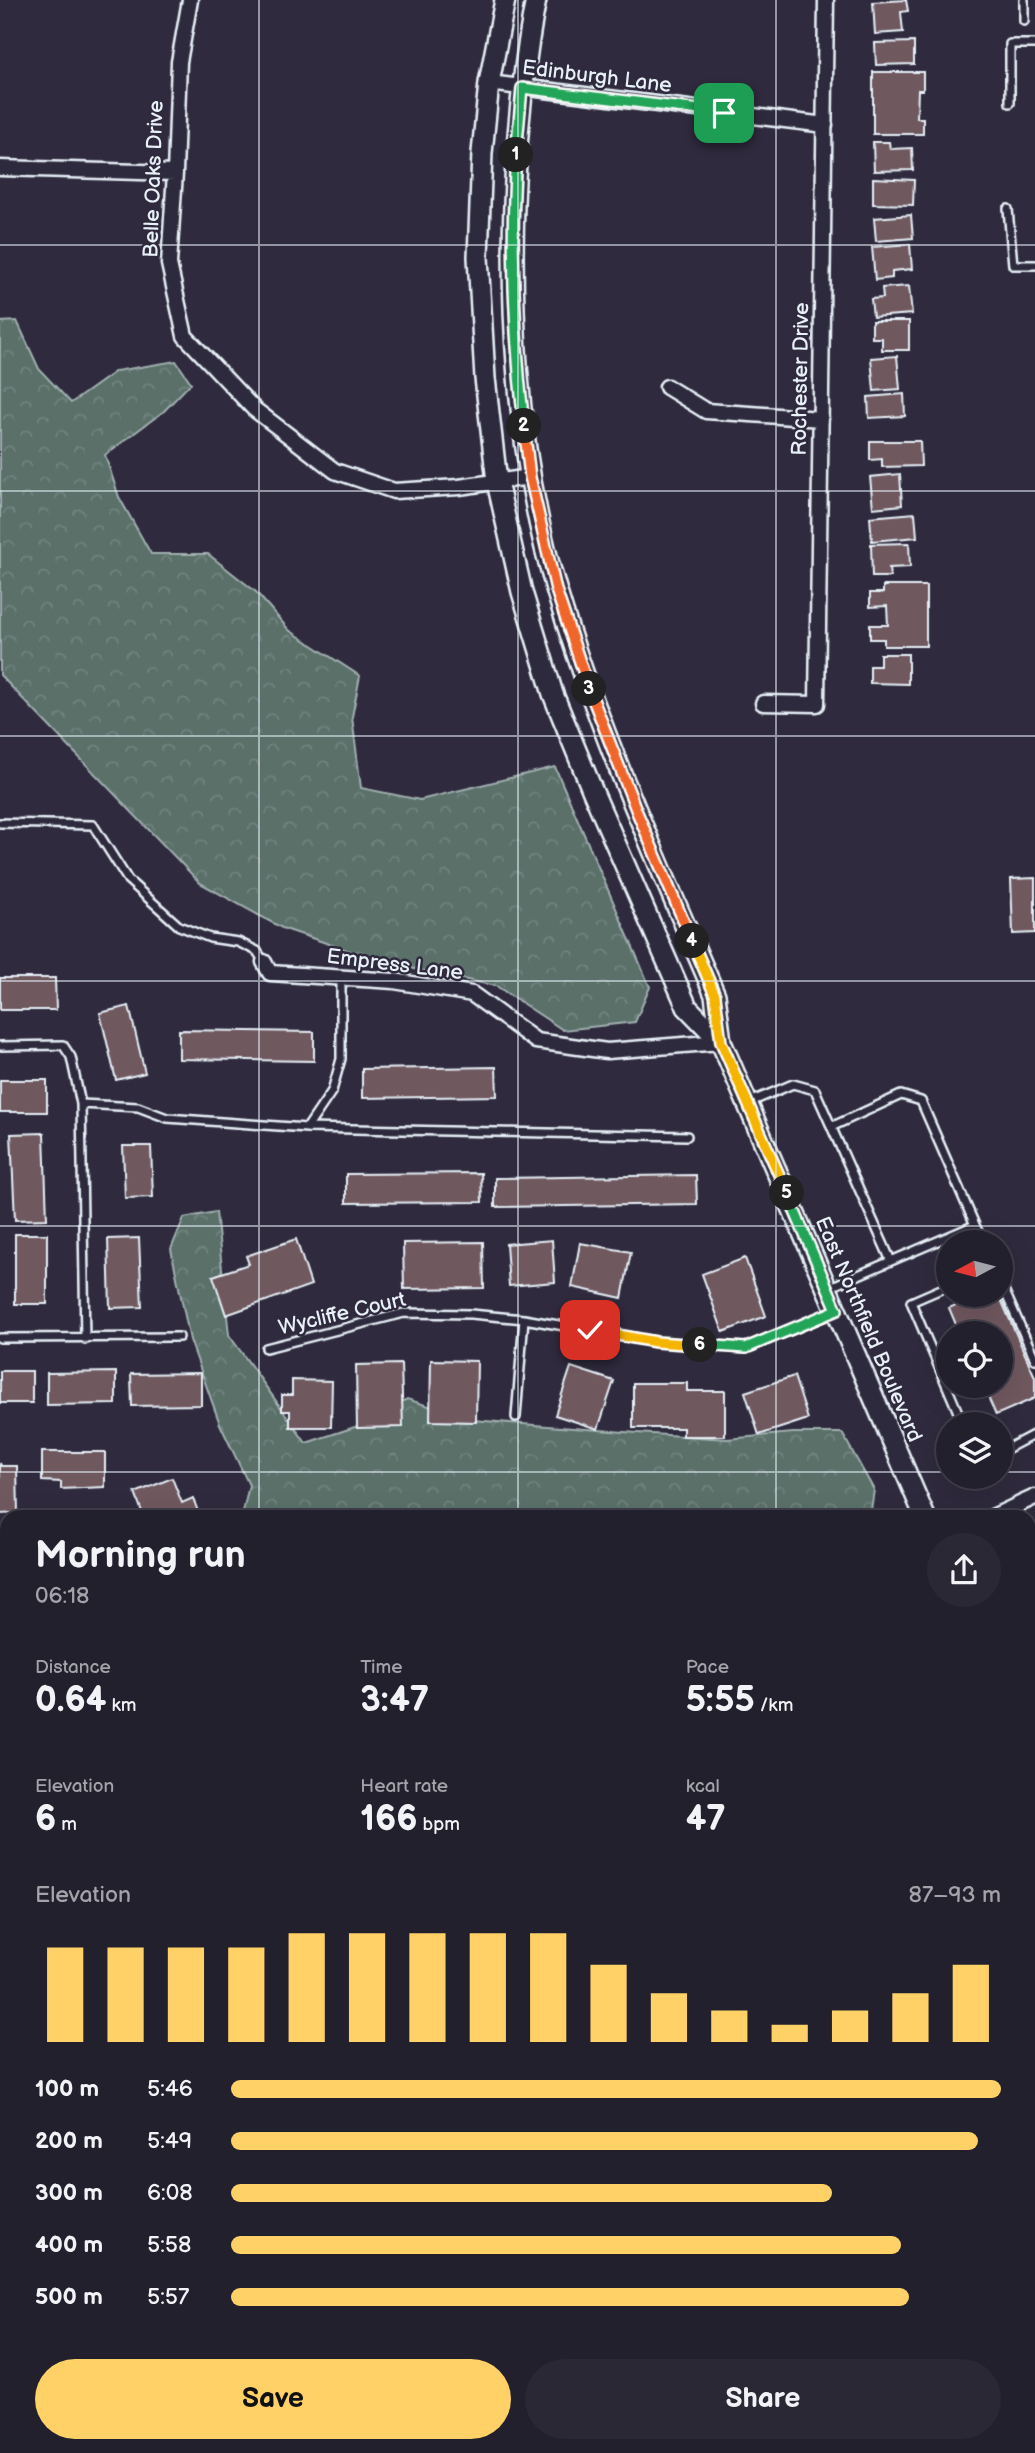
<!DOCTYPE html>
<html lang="en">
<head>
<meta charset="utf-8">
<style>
  :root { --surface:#23202e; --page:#2b2836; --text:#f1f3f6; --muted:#a3a3aa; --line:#403e4a; --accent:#ffd166 }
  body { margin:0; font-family:"Balsamiq Sans",sans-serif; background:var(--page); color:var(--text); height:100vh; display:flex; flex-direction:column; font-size:26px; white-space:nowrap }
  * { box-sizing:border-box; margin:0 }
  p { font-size:23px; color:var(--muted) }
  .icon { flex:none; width:38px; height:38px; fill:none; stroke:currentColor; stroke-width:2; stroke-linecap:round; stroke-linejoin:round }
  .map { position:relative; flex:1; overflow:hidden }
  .details { position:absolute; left:0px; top:1510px; width:1036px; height:943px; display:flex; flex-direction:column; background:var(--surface); border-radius:21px 21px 0 0; box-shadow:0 7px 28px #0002,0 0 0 2px var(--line) }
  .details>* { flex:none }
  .needle { width:46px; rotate:263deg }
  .fabs { position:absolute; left:936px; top:1230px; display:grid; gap:14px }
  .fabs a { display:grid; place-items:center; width:77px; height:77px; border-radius:50%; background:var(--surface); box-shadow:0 7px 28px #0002,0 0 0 2px var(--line); font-size:35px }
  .pin { position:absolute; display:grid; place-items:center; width:60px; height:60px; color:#fff; margin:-30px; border-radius:14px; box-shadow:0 4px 10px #0006 }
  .km { position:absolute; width:35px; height:35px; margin:-18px; border-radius:50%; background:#222; color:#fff; font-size:19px; line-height:35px; text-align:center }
  .round { display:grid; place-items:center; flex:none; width:74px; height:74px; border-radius:37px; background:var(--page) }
  .overview { display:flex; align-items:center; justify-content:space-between; height:119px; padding:0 35px }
  h1 { font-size:38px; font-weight:600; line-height:52px }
  .figures { display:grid; grid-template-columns:repeat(3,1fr); gap:10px; height:119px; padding:7px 35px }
  .figures div { display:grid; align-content:center }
  .figures b { font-size:35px; font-weight:600 }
  .figures small { font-size:19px; font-weight:400 }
  .figures p { font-size:19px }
  .chart { height:196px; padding:14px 35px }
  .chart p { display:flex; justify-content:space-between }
  .chart svg { width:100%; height:126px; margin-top:7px; stroke:var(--accent); stroke-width:6 }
  .cta { display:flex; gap:14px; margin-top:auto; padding:14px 35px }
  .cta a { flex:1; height:80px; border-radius:42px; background:var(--accent); color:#111; font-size:28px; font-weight:600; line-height:80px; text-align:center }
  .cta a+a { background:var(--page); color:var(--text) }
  ul { padding:0 35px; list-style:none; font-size:23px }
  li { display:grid; grid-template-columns:112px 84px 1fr; align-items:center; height:52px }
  li i { height:18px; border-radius:9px; background:var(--accent) }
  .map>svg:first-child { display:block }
  .forest { fill:url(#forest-crowns); stroke:#a1b0b0; stroke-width:2 }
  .building { fill:#6f585f; stroke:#e8f1f8; stroke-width:2 }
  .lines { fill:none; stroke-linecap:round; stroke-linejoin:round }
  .service-casing { stroke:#e8f1f8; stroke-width:12 }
  .minor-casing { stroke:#e8f1f8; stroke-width:19 }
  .secondary-casing { stroke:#e8f1f8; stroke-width:24 }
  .service { stroke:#2f2a3d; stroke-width:7 }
  .minor { stroke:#2f2a3d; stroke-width:14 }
  .secondary { stroke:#2f2a3d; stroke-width:19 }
  .split-1-casing { stroke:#fff; stroke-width:14 }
  .split-2-casing { stroke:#fff; stroke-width:14 }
  .split-3-casing { stroke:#fff; stroke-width:14 }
  .split-4-casing { stroke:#fff; stroke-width:14 }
  .split-5-casing { stroke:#fff; stroke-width:14 }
  .split-6-casing { stroke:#fff; stroke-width:14 }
  .split-7-casing { stroke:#fff; stroke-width:14 }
  .split-1 { stroke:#22a559; stroke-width:9 }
  .split-2 { stroke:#22a559; stroke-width:9 }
  .split-3 { stroke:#f0652b; stroke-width:9 }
  .split-4 { stroke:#f0652b; stroke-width:9 }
  .split-5 { stroke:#f5b400; stroke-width:9 }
  .split-6 { stroke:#22a559; stroke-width:9 }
  .split-7 { stroke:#f5b400; stroke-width:9 }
  .grid { fill:none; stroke:#e8f1f8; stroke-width:2; stroke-opacity:0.55 }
  .labels { text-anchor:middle; stroke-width:5; stroke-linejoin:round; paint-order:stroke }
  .street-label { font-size:21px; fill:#e8f1f8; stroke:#2f2a3d }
</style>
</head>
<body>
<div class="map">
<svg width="1035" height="2453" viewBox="0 0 1035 2453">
  <defs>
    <pattern id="forest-crowns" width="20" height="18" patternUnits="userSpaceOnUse" patternTransform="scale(1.75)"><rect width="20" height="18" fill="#5a6f69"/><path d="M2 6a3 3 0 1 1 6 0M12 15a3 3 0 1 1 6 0" fill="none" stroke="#72847f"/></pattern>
  </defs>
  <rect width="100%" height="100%" fill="#2f2a3d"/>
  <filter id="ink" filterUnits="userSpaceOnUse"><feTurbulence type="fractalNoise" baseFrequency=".0143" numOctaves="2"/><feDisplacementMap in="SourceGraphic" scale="14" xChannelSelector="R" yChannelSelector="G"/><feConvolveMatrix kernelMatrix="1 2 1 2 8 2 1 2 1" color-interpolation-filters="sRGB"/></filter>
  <g filter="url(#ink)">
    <path class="forest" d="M17,321L39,369L71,403L116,371L176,361L191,383L164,411L105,455L119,497L151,554H208L256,592L289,630L360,676L352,717L361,788L420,800L555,767L650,987L635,1022L563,1030L496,986L385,963L282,928L200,883L0,675V322Z
      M216,1212L229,1335L306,1443L358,1426L407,1399L472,1420L637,1433L727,1439L793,1433H842L874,1490L870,1517H242L249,1485L220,1424L190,1340L171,1249L184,1218Z
      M1029,1900C1035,1919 1034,1950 1031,1972L1035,1976V2453H645L644,2447L1029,2446Z"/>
    <path class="building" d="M906,0L908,11L901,12L903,32L875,34L873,2Z
      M914,42V64L876,65L875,43Z
      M873,72H923V90H918L917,118H923V134H873Z
      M873,142H889L890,149L912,148L913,170L874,171Z
      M873,178L914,180L913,205L873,204Z
      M911,215L913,238L876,241L874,218Z
      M910,244L912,269L892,271V278L875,280L872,247Z
      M909,286L912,314L873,317L871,299L883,298L882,288Z
      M872,321H909V350H882V338H872Z
      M897,356L900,389L874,391L871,358Z
      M904,394L905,416L869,418L868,397Z
      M870,441H920L921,466L882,467V459L870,460Z
      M900,474L902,505L873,508L870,477Z
      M915,513L917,537L872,541L870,517Z
      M909,543L910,567L889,568L890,577H872L871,544Z
      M883,586H926V646H884V639H870V625H888L887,606L870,607V593H883Z
      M880,654H908V684L870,683V666H880Z
      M1035,878V933L1013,934L1011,879Z
      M0,978H55L56,1010H0Z
      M129,1006L145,1073L116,1080L100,1013Z
      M179,1030L314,1032V1061L179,1059Z
      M496,1067L497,1096L362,1098V1069Z
      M0,1080H47V1112H0Z
      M44,1133L47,1219L15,1220L11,1134Z
      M123,1146H151L153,1197L125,1198Z
      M481,1173L482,1202L346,1203V1174Z
      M696,1175L697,1204L495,1207V1178Z
      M15,1234H47V1304H15Z
      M139,1238L142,1307L110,1308L108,1239Z
      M296,1239L311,1285L226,1315L213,1276L249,1264L246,1256Z
      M552,1240L555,1282L509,1286L506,1244Z
      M483,1242L484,1288L404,1289L403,1243Z
      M580,1243L631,1252L622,1298L572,1287Z
      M745,1258L766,1316L723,1332L702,1274Z
      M979,1295H999L1035,1377V1398L996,1415L983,1386H1001V1334H960L949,1308Z
      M431,1360L477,1361L476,1422L430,1421Z
      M401,1364L403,1427L357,1428L356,1365Z
      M571,1367L614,1381L598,1429L555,1415Z
      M0,1371H32V1403H0Z
      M116,1372V1404L47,1405V1373Z
      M201,1373V1405L132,1406L131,1374Z
      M794,1376L808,1419L759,1435L745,1392Z
      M292,1380L332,1381L331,1427H290V1411H282V1395H292Z
      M633,1383H687V1391H725V1436H683V1428H633Z
      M42,1452H105V1487L61,1489V1482L42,1481Z
      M0,1463L1,1466H17L18,1513L0,1514Z
      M172,1478L182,1503L193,1498L200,1517H144L135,1493Z
      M0,1596H7V1627H0Z
      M0,1843H7V1867H3V1904H0Z
      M0,1933L7,1934V1957H1V1970H7V1987H0Z
      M0,2008H7V2062H0Z
      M0,2086H7V2107H0Z
      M0,2167H6L7,2208L0,2209Z
      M0,2227H7V2282H0Z
      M0,2316L7,2319V2377L0,2374Z
      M450,2447V2453H0V2452Z"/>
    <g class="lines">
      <defs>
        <path id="service" d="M1024,21V0
          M1010,103V44H1035
          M1008,209L1013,265H1035
          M0,823L93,825L128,880L179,926L210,938L238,942L257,951L264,962
          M0,1046L63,1045L71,1057L81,1104L85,1339
          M748,1103L793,1084L815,1090L891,1261
          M81,1104L138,1107L167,1118L307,1128L687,1136
          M831,1127L901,1095L921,1101L975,1225
          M307,1128L332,1091L341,1059V978
          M1001,1283L1035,1359
          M948,1286L911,1302L963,1424
          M828,1288L975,1225L983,1242
          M0,1338L179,1337
          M266,1348L404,1313L471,1314L524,1319L656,1342L746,1348L837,1311
          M516,1417L524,1319
          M1001,1452L1035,1434"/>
        <path id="minor" d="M190,0L179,62L175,173L169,264L185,336L254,409L335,471L394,491L459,487L530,477
          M489,83L825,125
          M0,168L175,173
          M667,387L706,411L821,419
          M763,703L817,704L826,0
          M264,962L270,973L394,981L472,994L536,1041L607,1051L721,1042
          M992,1517L1035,1497
          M0,1553H7
          M0,1801H7
          M616,2446L617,2453"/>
        <path id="secondary" d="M505,0L489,83L482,153L478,257L485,378L497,482L522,592L553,694L593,792L687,1007L721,1042
          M536,0C526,48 521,97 517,147C507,290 515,453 557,592C598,730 658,862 715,995L721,1042L925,1517
          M1029,1762L1035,1776"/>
      </defs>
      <use href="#service" class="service-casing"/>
      <use href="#minor" class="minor-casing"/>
      <use href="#secondary" class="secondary-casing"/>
      <use href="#service" class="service"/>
      <use href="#minor" class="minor"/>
      <use href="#secondary" class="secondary"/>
    </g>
  </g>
  <g class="lines" filter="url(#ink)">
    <defs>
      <path id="split-1" d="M516,155L522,88L724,113"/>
      <path id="split-2" d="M516,155C510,246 514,336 524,426"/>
      <path id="split-3" d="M524,426L530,477L556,590L589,689"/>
      <path id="split-4" d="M589,689L637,812L692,941"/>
      <path id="split-5" d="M692,941L715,995L721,1042L787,1193"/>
      <path id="split-6" d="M700,1345L746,1348L837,1310L787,1193"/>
      <path id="split-7" d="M590,1330L656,1342L700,1345"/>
    </defs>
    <use href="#split-1" class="split-1-casing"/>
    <use href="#split-2" class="split-2-casing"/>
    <use href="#split-3" class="split-3-casing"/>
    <use href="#split-4" class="split-4-casing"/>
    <use href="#split-5" class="split-5-casing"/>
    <use href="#split-6" class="split-6-casing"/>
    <use href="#split-7" class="split-7-casing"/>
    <use href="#split-1" class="split-1"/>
    <use href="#split-2" class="split-2"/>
    <use href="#split-3" class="split-3"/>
    <use href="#split-4" class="split-4"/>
    <use href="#split-5" class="split-5"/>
    <use href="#split-6" class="split-6"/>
    <use href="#split-7" class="split-7"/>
  </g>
  <path class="grid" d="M259,0V1517M518,0V1517M776,0V1517M0,245H1035M0,491H1035M0,736H1035M0,981H1035M0,1226H1035M0,1472H948M1001,1472H1035M0,1717H7M1029,1717H1035M0,1962H7M1029,1962H1035M0,2208H7M1029,2208H1035M259,2446V2453M518,2446V2453M776,2446V2453"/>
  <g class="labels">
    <g class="street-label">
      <text transform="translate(597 76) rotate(7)" y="7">Edinburgh Lane</text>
      <text transform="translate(153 179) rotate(-88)" y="7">Belle Oaks Drive</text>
      <text transform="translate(800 379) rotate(-89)" y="7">Rochester Drive</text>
      <text transform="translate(395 964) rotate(7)" y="7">Empress Lane</text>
      <text transform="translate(342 1313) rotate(-13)" y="7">Wycliffe Court</text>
      <text transform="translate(869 1329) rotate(67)" y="7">East Northfield Boulevard</text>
    </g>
  </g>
</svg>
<div class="fabs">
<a><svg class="needle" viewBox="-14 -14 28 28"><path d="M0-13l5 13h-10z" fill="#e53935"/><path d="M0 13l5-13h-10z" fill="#a3a3aa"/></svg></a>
<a><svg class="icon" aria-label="locate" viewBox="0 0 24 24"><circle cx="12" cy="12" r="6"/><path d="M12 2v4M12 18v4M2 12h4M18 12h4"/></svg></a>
<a><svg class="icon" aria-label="layers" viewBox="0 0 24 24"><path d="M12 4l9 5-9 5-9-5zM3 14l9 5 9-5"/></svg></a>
</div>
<div class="pin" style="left:724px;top:113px;background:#1e9e55"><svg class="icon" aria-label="arrive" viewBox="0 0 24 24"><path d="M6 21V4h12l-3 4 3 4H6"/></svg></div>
<div class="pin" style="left:590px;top:1330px;background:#d93025"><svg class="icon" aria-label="check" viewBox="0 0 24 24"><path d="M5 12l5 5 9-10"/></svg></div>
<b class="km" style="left:516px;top:155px">1</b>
<b class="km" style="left:524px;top:426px">2</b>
<b class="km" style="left:589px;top:689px">3</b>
<b class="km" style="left:692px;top:941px">4</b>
<b class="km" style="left:787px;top:1193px">5</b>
<b class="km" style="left:700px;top:1345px">6</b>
<section class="details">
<div class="overview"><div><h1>Morning run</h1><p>06:18</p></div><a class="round"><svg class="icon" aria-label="share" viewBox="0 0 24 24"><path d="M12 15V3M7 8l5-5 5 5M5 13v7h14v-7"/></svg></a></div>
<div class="figures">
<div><p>Distance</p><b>0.64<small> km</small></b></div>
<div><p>Time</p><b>3:47</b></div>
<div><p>Pace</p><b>5:55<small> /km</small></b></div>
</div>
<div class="figures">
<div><p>Elevation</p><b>6<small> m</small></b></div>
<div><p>Heart rate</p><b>166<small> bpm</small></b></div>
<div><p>kcal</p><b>47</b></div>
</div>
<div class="chart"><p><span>Elevation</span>87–93 m</p>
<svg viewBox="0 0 160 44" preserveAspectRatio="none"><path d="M5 44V11M15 44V11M25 44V11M35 44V11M45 44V6M55 44V6M65 44V6M75 44V6M85 44V6M95 44V17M105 44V27M115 44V33M125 44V38M135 44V33M145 44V27M155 44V17"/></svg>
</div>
<ul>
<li><b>100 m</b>5:46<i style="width:100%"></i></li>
<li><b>200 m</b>5:49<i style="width:97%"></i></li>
<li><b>300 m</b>6:08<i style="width:78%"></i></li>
<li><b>400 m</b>5:58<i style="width:87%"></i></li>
<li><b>500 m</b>5:57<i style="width:88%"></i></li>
</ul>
<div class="cta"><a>Save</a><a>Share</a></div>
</section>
</div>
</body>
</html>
